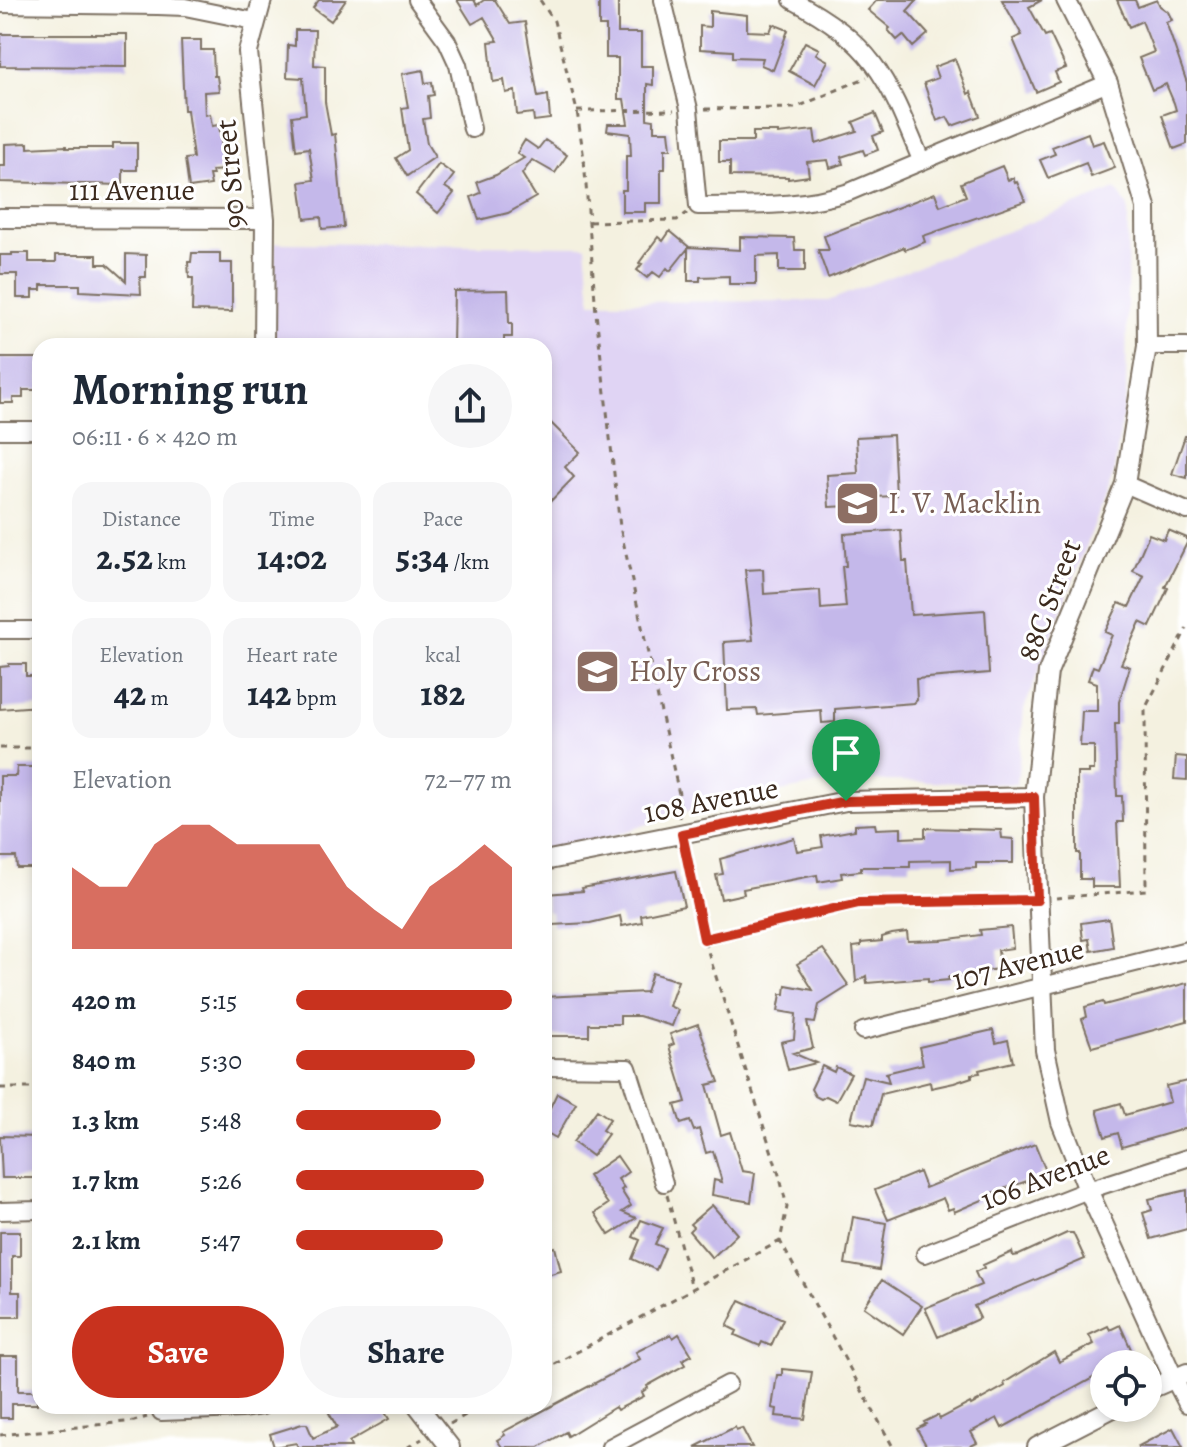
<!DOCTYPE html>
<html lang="en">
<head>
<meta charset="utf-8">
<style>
  :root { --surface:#fff; --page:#f6f6f7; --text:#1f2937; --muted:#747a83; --accent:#c8321e }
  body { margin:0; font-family:Alegreya,serif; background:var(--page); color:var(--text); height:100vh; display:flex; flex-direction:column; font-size:30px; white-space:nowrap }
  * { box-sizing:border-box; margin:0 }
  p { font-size:26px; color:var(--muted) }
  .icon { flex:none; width:44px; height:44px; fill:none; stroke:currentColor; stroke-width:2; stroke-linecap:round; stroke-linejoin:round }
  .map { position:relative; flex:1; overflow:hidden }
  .panel { position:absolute; left:32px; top:338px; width:520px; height:1076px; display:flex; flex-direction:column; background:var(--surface); border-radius:24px; box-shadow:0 4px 12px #0003 }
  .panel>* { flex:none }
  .buttons { position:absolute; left:1090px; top:1350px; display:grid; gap:16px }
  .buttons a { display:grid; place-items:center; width:72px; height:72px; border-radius:50%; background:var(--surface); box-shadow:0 4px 12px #0003; font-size:40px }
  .pin { position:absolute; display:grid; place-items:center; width:68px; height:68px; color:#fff; margin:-82px -34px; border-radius:50% 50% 50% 0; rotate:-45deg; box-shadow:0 0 8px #0007 }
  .pin .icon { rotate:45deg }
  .round { display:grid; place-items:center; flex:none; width:84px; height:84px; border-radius:42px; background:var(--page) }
  .head { display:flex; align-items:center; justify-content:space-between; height:136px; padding:0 40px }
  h1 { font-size:44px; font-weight:700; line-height:60px }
  .figures { display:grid; grid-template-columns:repeat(3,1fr); gap:12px; height:136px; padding:8px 40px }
  .figures div { display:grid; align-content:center; border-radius:20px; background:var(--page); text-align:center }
  .figures b { font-size:34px; font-weight:700 }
  .figures small { font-size:22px; font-weight:400 }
  .figures p { font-size:22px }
  .chart { height:224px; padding:16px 40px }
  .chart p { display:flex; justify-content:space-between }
  .chart svg { width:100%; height:144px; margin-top:8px; fill:var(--accent); opacity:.7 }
  .button { display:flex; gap:16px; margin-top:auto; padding:16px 40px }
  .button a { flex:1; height:92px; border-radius:48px; background:var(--accent); color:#fff; font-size:32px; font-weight:700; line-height:92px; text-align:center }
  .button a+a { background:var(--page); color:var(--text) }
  ul { padding:0 40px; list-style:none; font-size:26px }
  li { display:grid; grid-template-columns:128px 96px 1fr; align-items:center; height:60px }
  li i { height:20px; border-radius:10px; background:var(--accent) }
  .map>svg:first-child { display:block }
  .built { fill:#e0d4f4 }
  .building { fill:#c4b8ea }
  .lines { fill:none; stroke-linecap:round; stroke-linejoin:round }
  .minor-casing { stroke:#7c7062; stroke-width:20 }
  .tertiary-casing { stroke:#7c7062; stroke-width:22 }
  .path { stroke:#7c7062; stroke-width:3; stroke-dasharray:6 6; stroke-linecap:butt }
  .minor { stroke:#fff; stroke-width:16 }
  .tertiary { stroke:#fff; stroke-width:18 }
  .route-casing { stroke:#fff; stroke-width:16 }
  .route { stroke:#c8321e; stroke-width:10 }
  .labels { text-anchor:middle; stroke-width:6; stroke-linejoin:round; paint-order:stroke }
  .street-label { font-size:30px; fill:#3b2a1e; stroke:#fff }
  .education-label { font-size:30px; fill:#785e54; stroke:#fff; text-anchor:start }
</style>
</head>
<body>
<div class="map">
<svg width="1187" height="1447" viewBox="0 0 1187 1447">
  <rect width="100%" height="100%" fill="#fff"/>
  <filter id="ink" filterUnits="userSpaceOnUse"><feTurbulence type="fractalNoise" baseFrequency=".0125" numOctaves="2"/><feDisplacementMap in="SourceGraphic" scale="16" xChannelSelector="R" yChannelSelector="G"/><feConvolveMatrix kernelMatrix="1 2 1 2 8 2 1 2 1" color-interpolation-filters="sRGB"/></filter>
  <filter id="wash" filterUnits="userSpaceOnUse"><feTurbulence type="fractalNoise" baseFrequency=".006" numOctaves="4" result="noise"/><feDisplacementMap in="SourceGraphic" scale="32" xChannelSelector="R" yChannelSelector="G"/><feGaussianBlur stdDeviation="1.8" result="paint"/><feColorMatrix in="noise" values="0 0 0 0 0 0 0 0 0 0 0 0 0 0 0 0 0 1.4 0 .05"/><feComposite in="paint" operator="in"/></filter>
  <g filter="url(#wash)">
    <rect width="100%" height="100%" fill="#f4f1e0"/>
    <path class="built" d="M1116,189L1128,207L1126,394L1113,476L1024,709L1017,784L839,780L687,811L544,859V346H274L275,243L586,246L591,302L828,301Z"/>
    <g id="blocks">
      <path class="building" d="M319,0H346L331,21L313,8Z
        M457,0H474L477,5L484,0H495L510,24L525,22L538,97L548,95L550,119L534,121L533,113L517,115L515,91L506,93L504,80L493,82L489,42L498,41L484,17L472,24Z
        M599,0H618V33H641V66H653V85L647,84V119L654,120V131H669L671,149H665V169H661V203H645V212H622V190H626V156H631L630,134L607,131L608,124H628L624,99H618V58H606V26H599Z
        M877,0H917L907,11L928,34L913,47L903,35L897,40L888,30L890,28L868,10Z
        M1002,0H1042L1029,7L1045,36L1050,34L1066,68L1055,72L1059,82L1036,92L1013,39L1022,35Z
        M1117,0H1135L1138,7L1157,0L1160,6L1168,12L1172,20L1166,22L1187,83V144L1174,149L1162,115L1176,110L1174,103L1166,84L1152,90L1139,58L1154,52L1142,21L1129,27Z
        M710,11L747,15V31L770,32L773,24L788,30L773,70L761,65L763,58L733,57V51L700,49V26L710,27Z
        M295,30H315L314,65L325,66V102L331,135L335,134L344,227L322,229L321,217L305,219L300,182L314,180L309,148L296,150L292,116L306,114L303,78L287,77L288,45L295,46Z
        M1,34H127V67L0,66Z
        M181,40H201V50H213L214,76H217L219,91L204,92L205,115L210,114L212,126L219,125L225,170L212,171L213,175H209L211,185L189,188L185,159L193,158L187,110H184Z
        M805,42L819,49L816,54L828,61L815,85L789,71Z
        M955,59L968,94L971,92L980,116L952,126L947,117L937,121L924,83L938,78L934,67Z
        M423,70L425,83L432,82L434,95L428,96L430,118L423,119L427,144L435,157L407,176L396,158L408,150L402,108L408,107L402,74Z
        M875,113L883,132L873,136L878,150L865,155L863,150L841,157L843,164L830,168L828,160L807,162L809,176L788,179V177L730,176V162H719V141H753V132H778V134L814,130L816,144L857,131L853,122Z
        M1088,133L1092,145L1104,141L1115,168L1091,177L1086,163L1048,178L1040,160L1055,154L1052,147Z
        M525,140L538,149L545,140L567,155L555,173L532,160L522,174L536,197L508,213L479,220L471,197L481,193L477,182L496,175L524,158L517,153Z
        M28,143V148L66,146V148H113V143H137V170H123V185L0,182V166H5V144Z
        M439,164L454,175L445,187L454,193L438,213L416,194Z
        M1002,166L1008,180L1013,178L1015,183L1017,182L1025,201L923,236L925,242L905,250L904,247L828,278L818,250H829L824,236L935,193L940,206L966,196L961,183Z
        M670,231L689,247L670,271L667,268L660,277L653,272L647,278L637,270L642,264L639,263L658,237L663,241Z
        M740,237L794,238L795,250H805V271H779V255L756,256V284H729V276L700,277V281H688V247L740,250Z
        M12,253H29V262H56V255H97V264H107L126,281V254L146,255V277H140L141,294L80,291V285H41V290H33V298H17V274H0V255H12Z
        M192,253H220V263H232V312L192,311L193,278H189L188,262H191Z
        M508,290L509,323H512V337H504V346H453L454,291Z
        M0,358H40V390H23V398H13V403H0Z
        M544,416L580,452L565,467L574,477L544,508Z
        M893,435L896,496L873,497V505L829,507L827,475L858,473L856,437Z
        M1185,436H1187V478L1172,474Z
        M901,530L903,561H907L911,615L985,610L989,673L916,679L917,700L914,703L835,709V722L822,723L821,710L758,715L757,709L727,710L724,642L753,640L745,570L763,569L764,594L820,590L821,609L846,607L842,566H846L844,534Z
        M1168,530L1187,538V543L1165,587L1168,588L1150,627L1140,622L1121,664L1130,667L1119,702V724H1115L1117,796H1122L1123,822H1117L1120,887H1092V879H1080V853H1077V773H1089V770H1094V746H1080L1082,711H1097V683L1088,680L1093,666L1098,668L1112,635L1105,632L1119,603L1129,607L1144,576L1133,571L1149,534L1164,540Z
        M9,664H26V676H40L39,706L0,709V667L9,666Z
        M1176,756L1187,757V780L1174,779Z
        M17,767H40V868H17L16,857H0V776H16Z
        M875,824L876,829L901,828V838L925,837V828L1001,830L1002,838L1013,839V863H976V868L951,869V860L910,861V867H861V871L841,873L842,878L818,882L817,875L743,889L744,894L721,899L716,875L723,874L720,859L794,838L797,851L823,847L821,836L855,830V825Z
        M676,871L684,906L641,915L642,922L622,926L620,916L590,923L552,925L551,912H547L546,894L583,891L582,888Z
        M1109,919L1113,947L1091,951L1089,939L1083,940L1081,923Z
        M1011,927L1013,948L998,950L1000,969L965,973V975L948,977L949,980L928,982V978L867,983L866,976L856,982L853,947L861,946V943L882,941V937L892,934L907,932L908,941L941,940L981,935L980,930Z
        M823,949L849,986L819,1005L815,1023L807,1022L813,1048L793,1053L816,1063L788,1070L781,1042L794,1039L796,1014L778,1011L781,994H785L786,985L813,990L797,964Z
        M652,973L678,981L669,1006L678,1010L672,1026L639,1016H620V1024H589V1036H544V997L646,992Z
        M1187,983V1021L1092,1047L1082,1019L1087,1017L1085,1007L1103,1002L1104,1005Z
        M698,1024L719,1082L707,1085L721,1135L730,1132L742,1171L755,1173L751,1202L712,1195L714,1180L722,1182L713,1151L706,1153L699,1129L694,1131L690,1121L681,1124L675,1105L686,1102L669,1046L674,1044L670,1034Z
        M993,1030L996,1043L1008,1040L1013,1062L979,1070L980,1073L972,1074V1077L954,1083L931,1088L930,1082L881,1094L873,1125L851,1121L863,1076L889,1082L886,1073L923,1064L919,1047Z
        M822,1066L834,1072L836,1067L851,1074L836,1101L826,1096L821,1099L815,1096L811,1089Z
        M1187,1081V1128L1122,1147L1118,1133L1105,1137L1097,1110L1121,1103L1125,1115L1170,1102L1166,1086Z
        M557,1093L576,1103L556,1138L544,1131V1120Z
        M597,1110L610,1119L602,1130L608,1134L592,1156L573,1142Z
        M0,1136L40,1137V1178H2Z
        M1035,1144L1046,1171L1040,1173L1042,1176L986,1195L987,1198L954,1212L953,1208L948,1210L943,1198L888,1220L875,1190L919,1172L925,1188Z
        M617,1156L628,1172L618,1179L624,1188L621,1190L631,1206L622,1212L636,1218L609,1235L595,1213L608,1204L588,1176Z
        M1187,1190V1229L1151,1239L1143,1213L1152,1210L1149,1199Z
        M712,1205L737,1234L712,1258L689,1231L693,1227L690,1224Z
        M853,1217L886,1223L879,1270L845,1264Z
        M641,1220L663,1228L655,1244L665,1248L656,1270L632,1259L640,1240L633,1237Z
        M0,1232H20V1256H12V1292H20V1317H0Z
        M1067,1233H1073L1085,1259L974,1306L980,1318L938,1337L925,1308L981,1285L975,1272L984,1268L983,1265L1012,1252L1013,1256L1019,1255Z
        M555,1247L561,1271L544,1276V1250Z
        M882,1280L922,1306L903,1334L864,1307Z
        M740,1300L783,1319L771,1346L762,1342L760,1346L735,1335L737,1331L727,1326Z
        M1120,1325L1131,1349L1120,1354L1125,1364H1104V1372L1002,1428L997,1418L971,1432L977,1443L969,1447H927L917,1429L926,1424L924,1422L938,1415L940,1419L970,1403L971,1405L1005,1386L1004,1383L1054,1352L1059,1362L1094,1344L1089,1335L1108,1326L1110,1330Z
        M671,1334L673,1338L679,1334L692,1355L682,1360L685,1365L647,1386L648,1388L642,1392L644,1396L617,1410L615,1407L568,1436L566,1432L539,1447H502L497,1440L505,1435L503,1432L640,1359L636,1352Z
        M0,1356H18V1391H37V1404H12V1418H0Z
        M782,1369L812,1372L805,1419L776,1416L777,1409L772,1408L777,1375H782Z
        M341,1406H381L389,1419L349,1442L351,1447H298L296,1443L274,1447L270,1434L302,1424H307L313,1438L337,1427L329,1413Z
        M735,1427L736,1430L742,1428L752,1447H695Z
        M1173,1428L1183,1447H1137Z"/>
    </g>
  </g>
  <g filter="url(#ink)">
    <use href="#blocks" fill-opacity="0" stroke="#7c7062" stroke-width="2"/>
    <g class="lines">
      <defs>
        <path id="minor" d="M417,0L447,41L458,65L472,129
          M663,0L689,109L698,206C749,205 800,208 849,192L1108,83
          M792,0C875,44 887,78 921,160
          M0,4L158,6L185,7L254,21
          M1147,346H1187
          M0,430H40
          M1125,484L1187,511
          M0,630H40
          M863,1031L1187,950
          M544,1067L628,1068L664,1183
          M0,1211L40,1210
          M925,1254L1088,1190L1187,1158
          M1173,1377L1187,1404
          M161,1412L241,1409L262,1406
          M610,1447L728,1384"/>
        <path id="tertiary" d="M262,0L248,52L265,219L264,346
          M1066,0L1108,83L1146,207L1147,346L1125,484L1048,672L1034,797L1045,1050L1061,1122L1088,1190L1173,1377
          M0,218L265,219
          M544,861L846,801L1034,797
          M1148,1390L1187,1373
          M418,1406L450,1447
          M1037,1447L1113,1408"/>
      </defs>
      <use href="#minor" class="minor-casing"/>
      <use href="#tertiary" class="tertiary-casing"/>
      <path class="path" d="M540,0L554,21L577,111L584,159L596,313L620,527L679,794V820
        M705,109L795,108L867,77
        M577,111L674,110
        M589,222L677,220L687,213
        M0,748H40
        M685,847L704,939L780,1178L787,1207L780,1241L893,1447
        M1056,898L1146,890L1145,709L1187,628
        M704,939L859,903L1024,900
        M0,1088H40
        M667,1195L692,1288
        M544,1370L780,1241
        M450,1424L481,1406
        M0,1435L134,1421L147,1417
        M408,1447L422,1439"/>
      <use href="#minor" class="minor"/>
      <use href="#tertiary" class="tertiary"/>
    </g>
  </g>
  <g class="lines" filter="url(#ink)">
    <defs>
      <path id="route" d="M1034,797L1037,900L859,903L704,939L682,834L846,801Z"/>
    </defs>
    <use href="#route" class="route-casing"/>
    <use href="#route" class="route"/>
  </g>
  <defs>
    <symbol id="school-square" viewBox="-11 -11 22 22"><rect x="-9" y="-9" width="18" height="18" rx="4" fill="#8d6e63" stroke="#fff"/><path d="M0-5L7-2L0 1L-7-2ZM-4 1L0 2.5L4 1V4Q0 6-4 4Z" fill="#fff"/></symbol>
  </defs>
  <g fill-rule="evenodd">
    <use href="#school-square" x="832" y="478" width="51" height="51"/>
    <use href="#school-square" x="572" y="646" width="51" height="51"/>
  </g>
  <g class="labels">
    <g class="street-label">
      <text transform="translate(230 174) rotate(-95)" y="10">90 Street</text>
      <text x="132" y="200">111 Avenue</text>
      <text transform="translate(1049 600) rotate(-69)" y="10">88C Street</text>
      <text transform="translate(711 800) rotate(-11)" y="10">108 Avenue</text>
      <text transform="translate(1018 964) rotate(-14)" y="10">107 Avenue</text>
      <text transform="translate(1045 1177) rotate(-21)" y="10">106 Avenue</text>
    </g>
    <g class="education-label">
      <text x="888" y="513">I. V. Macklin</text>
      <text x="629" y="681">Holy Cross</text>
    </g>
  </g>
</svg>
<div class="buttons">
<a><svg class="icon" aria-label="locate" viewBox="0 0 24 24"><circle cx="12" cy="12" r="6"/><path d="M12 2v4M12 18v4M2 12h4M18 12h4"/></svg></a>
</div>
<div class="pin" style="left:846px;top:801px;background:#1e9e55"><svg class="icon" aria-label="arrive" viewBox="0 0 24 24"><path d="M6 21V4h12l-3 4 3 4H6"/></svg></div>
<section class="panel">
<div class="head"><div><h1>Morning run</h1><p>06:11 · 6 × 420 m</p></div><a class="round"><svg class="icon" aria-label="share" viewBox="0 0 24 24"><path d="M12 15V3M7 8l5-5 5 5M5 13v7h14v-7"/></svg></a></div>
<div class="figures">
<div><p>Distance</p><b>2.52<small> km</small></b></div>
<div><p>Time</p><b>14:02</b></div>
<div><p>Pace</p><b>5:34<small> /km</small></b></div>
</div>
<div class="figures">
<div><p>Elevation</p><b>42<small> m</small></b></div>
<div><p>Heart rate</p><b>142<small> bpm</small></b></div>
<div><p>kcal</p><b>182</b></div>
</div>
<div class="chart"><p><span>Elevation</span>72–77 m</p>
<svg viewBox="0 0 160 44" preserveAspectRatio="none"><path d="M0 44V19L10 25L20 25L30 12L40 6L50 6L60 12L70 12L80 12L90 12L100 25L110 32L120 38L130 25L140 19L150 12L160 19V44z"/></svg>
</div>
<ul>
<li><b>420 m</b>5:15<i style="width:100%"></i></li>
<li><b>840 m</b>5:30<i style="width:83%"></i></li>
<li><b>1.3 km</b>5:48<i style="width:67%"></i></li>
<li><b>1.7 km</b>5:26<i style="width:87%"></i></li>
<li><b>2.1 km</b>5:47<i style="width:68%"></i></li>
</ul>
<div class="button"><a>Save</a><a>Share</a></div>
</section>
</div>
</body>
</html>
